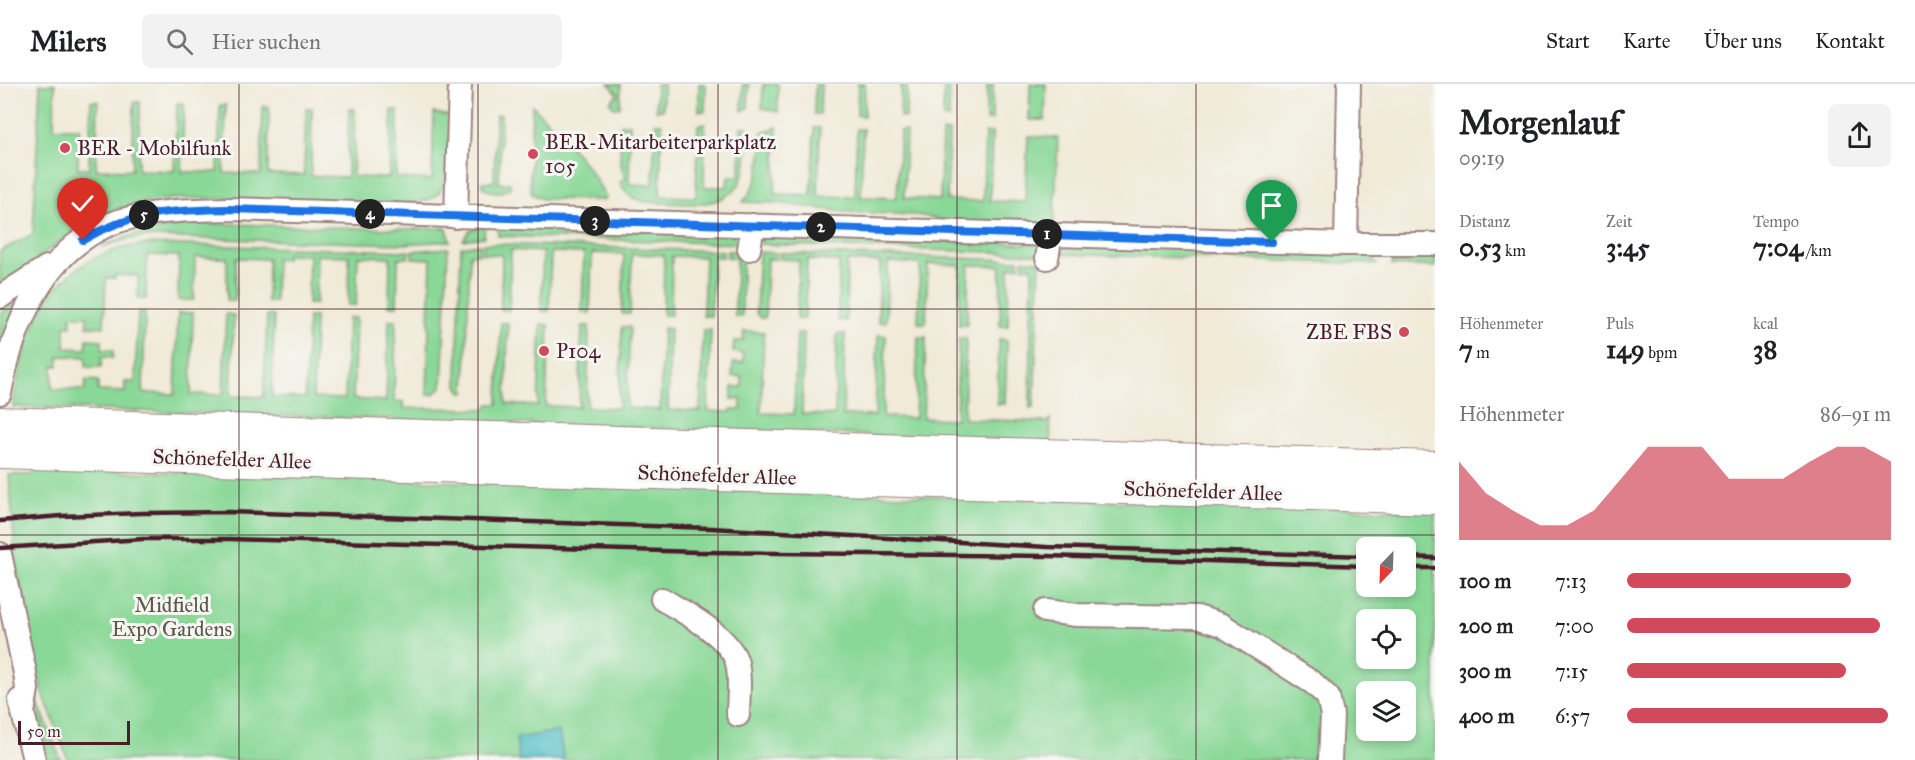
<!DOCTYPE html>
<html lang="de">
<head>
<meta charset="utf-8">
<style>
  :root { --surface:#fff; --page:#f2f2f2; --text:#202124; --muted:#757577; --line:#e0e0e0; --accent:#d1495b }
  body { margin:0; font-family:"IM FELL Great Primer",serif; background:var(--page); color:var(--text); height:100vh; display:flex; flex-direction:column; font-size:22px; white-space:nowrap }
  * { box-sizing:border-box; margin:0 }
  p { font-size:20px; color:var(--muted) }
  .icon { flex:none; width:33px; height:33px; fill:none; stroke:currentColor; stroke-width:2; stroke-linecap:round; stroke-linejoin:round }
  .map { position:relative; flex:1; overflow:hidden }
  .panel { display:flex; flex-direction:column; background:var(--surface); width:480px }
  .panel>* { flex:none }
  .needle { width:39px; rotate:203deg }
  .fabs { position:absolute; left:1356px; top:453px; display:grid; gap:12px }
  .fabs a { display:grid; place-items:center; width:60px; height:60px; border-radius:9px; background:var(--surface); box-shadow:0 3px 9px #0003; font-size:30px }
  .scale { position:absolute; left:18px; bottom:15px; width:112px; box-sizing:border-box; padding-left:6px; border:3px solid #4a1f2b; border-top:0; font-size:16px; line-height:21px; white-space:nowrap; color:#4a1f2b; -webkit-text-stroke:4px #f6f6f2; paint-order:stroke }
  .pin { position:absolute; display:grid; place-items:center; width:51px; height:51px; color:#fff; margin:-62px -26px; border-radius:50% 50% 50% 0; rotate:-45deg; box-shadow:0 0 6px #0007 }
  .pin .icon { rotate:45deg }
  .km { position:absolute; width:30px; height:30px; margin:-15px; border-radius:50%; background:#222; color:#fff; font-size:16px; line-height:30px; text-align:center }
  .round { display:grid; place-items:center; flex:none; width:63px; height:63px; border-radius:9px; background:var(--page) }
  .head { display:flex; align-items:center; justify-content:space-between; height:102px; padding:0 24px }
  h1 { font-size:33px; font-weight:800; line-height:45px }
  .stats { display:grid; grid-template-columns:repeat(3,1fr); gap:9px; height:102px; padding:6px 24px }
  .stats div { display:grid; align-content:center }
  .stats b { font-size:26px; font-weight:800 }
  .stats small { font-size:16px; font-weight:400 }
  .stats p { font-size:16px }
  .chart { height:168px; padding:12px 24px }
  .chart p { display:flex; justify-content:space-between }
  .chart svg { width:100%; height:108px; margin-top:6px; fill:var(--accent); opacity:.7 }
  ul { padding:0 24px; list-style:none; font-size:20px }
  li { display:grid; grid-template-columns:96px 72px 1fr; align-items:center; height:45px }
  li i { height:15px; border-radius:8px; background:var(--accent) }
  header { display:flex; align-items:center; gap:36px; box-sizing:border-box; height:84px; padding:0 30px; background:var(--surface); border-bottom:2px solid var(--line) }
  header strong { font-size:28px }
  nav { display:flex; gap:33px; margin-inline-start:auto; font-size:21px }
  .search { width:420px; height:54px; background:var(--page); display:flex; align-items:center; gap:15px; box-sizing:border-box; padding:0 21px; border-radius:9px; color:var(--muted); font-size:22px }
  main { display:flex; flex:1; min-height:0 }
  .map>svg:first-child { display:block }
  .green { fill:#8ad897; stroke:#6a7c61; stroke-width:1.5; fill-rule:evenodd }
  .water { fill:#4fbec5; stroke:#4c6e78; stroke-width:1.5 }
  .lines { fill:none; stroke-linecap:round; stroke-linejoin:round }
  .minor-casing { stroke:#9d8481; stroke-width:26 }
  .highway-casing { stroke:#9d8481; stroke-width:34 }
  .minor { stroke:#fff; stroke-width:22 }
  .highway { stroke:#fff; stroke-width:32 }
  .rail { stroke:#4a1f2b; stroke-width:4.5 }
  .route-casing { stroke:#fff; stroke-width:12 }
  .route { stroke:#1a73e8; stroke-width:8 }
  .grid { fill:none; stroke:#4a1f2b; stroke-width:1.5; stroke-opacity:0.55 }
  .poi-dot { fill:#d1495b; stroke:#f6f6f2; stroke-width:2 }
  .labels { text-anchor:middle; stroke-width:6; stroke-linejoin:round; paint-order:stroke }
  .poi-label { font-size:21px; fill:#4a1f2b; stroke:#f6f6f2; text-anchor:start }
  .street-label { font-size:21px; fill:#4a1f2b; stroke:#f6f6f2 }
  .park-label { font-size:21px; fill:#5d564b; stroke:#f6f6f2 }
</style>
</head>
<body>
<header>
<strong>Milers</strong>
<div class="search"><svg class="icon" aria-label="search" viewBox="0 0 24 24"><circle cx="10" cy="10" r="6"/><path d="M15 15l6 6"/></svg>Hier suchen</div>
<nav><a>Start</a><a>Karte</a><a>Über uns</a><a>Kontakt</a></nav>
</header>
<main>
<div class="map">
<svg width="1435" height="676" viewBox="0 0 1435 676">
  <rect width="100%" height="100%" fill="#f6f6f2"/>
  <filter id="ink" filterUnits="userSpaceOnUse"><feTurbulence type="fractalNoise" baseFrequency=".0167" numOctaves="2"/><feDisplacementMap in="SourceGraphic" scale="12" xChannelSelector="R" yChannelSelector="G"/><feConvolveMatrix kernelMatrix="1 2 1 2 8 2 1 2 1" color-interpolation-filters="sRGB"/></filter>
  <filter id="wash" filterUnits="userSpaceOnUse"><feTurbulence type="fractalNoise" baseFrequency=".008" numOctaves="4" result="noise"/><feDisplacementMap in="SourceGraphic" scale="24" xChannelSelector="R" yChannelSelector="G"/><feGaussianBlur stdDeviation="1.35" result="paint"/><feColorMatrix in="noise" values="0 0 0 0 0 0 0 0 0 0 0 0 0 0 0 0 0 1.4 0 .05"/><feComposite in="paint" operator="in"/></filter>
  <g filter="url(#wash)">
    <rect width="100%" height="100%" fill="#f0ead7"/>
    <path class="green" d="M40,0H55L54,44H79L78,84H89L91,17H98L96,85L132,86L134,18H140L138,86L174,87L177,19H184L182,88H218L220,21H226L224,89L261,90L263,22L269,23L268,90L304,91L306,24H312L311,92L347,93L349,25H355L353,93L389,94L392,26L398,27L396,94L432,96L434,29L451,32C449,53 453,101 434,113C425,118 415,118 407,123C363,121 319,119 275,117C214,115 151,106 95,135C60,153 31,182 0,206V167L33,150Z
      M609,0H621L620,23H614L610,18L618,10Z
      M656,0H663V26H656Z
      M699,0H706L705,27H699Z
      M743,0H749L748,24L742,27Z
      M763,0H778V28L762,24Z
      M815,0H821L820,30H814Z
      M858,0H865L864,32L857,31Z
      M901,0H907L906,33H900Z
      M944,0H950L949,35L943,34Z
      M987,0H993L992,36H986Z
      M1030,0H1046L1045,36H1029Z
      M532,21C560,51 588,77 606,114L605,116L543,115L532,110L530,100Z
      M496,31H501L499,99H510V104C503,110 488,109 482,102V98H494Z
      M655,39H662L660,112L696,113L698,41L705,40L704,103H727L728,92H740L741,43H747C746,59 749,79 742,94C728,129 677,119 648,118C632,116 626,111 620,98L625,95L620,77L621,40H630L629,100L653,101Z
      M777,43L775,110L811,111L814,44H820L818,112L855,113L857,45H863L861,113L897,114L900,47H906L904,114L940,116L942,48H949L947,116L983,117L985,49H992L990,117L1025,118L1028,52L1058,54L1054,144L955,141L939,135L916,131L845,128L777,119L743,118C763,95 761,76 762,48Z
      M195,139L399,145L447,144L450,157L402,160L145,153L126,156L101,163C131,148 162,144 195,139Z
      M498,141L724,148L736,153L742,160L498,152Z
      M485,142L484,153L463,156L470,146Z
      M768,150L1039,160L1041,170L760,160L762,153Z
      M148,160L408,167V174H398L397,222H389L390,173L358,172L356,221H348L349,172L317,171L316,220H308L309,171L287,170L286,175H276L275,218H267L268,175L236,174L235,217H227V174L195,173L194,216H178L179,172L147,171L146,215L138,214V192L116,191L115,194H106L104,243L87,242V232H71V242H65V264L86,265L87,255L102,256V266H113V274L102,273L101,283H86V273L59,272L58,282H53L52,305L85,306L86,296L98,297V307L125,308V298H135L138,228H145L143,309L175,310L178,229H193L191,310L223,311L226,230L234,231L231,312L264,313L267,232H274L272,313L305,314L308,233H315L313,314L345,315L348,234H356L353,315L386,317L389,236H396L394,317L404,318V324L488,325V320H498L501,239H508L506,320L538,322L541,240L549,241L546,322L579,323L582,242H589L587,323L619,324L622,243H630L627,324L660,326L663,244L670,245L668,326L700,327L703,246H711L708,327L731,328V326H741V315H732V303H742V293L732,292L733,279H743V269L733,268L734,257H743L744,247L764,248L761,329L794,330L797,249H804L802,330L835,331L837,250H845L843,331L875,332L878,251L886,252L883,333L915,334L918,253H926L923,334L956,335L959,254H966L964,335L1047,338L1050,335L1051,357L13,323C24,239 54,168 148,160Z
      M480,160V170H470L465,309L461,308L457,298L461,163Z
      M483,160H496L723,167V173H713L711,232H703L705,173L672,172L671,231H663L664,171L632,170L630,230H622L624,170L592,169L590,229L582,228L584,169L551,168L549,227H541L543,168L511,166L509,226H501L502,171L483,170Z
      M1076,160L1367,169L1373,174L1377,180L1058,170L1067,163Z
      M448,164L442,303L434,310H427L431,175L412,174V167Z
      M727,167H742V233H735L736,174L727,173Z
      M759,168L776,169V175H767L765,234H761L756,229Z
      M779,169L1019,176V182L1009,183L1008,242H1000L1001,182L969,181L967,241H959L960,181L928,180L926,239H918L920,180L888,178L886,238H878L880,178L847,177L846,237L838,236L839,177L807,176L805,235H797L799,176L780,175Z
      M1398,170L1435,171V183L1392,181L1393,174Z
      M1023,176L1040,177L1034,322L1030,324L1032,183H1023Z
      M21,216L0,268V230Z
      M999,255L1007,256L1005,320H997Z
      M39,385L1435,427V676H68L40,601L16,481L9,391H31ZM1366,464H1406V502H1366ZM1366,536H1406V574H1366ZM1366,608H1406V646H1366Z
      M35,610L61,676H48Z"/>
    <path class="water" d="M559,647L564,676H519L516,654Z"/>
  </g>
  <g filter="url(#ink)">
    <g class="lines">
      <defs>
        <path id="minor" d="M456,133L460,0
          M1346,160L1349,0
          M749,165L753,141
          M1047,174L1051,150
          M0,213L47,183
          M0,309C13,240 46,161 119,137C154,126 191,126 228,125L1346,160H1435
          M0,470L25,589L27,605L23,629
          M662,515C685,529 730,552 737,579C741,595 738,615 738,631
          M1045,527L1077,531L1197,533L1222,541L1313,599L1328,613L1332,631L1330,676
          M20,616L34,676"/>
        <path id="highway" d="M0,339L1435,383
          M0,368L1435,414"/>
      </defs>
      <use href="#minor" class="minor-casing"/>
      <use href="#highway" class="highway-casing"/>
      <use href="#minor" class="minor"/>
      <use href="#highway" class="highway"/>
      <path class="rail" d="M0,437L61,432L142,429L229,428L711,444L1047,463L1366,472
        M0,464L143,455H229L700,468L1047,472L1366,482
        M1406,473L1435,474
        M1406,484H1435"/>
    </g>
  </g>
  <g class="lines" filter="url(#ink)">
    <defs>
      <path id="route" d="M83,156C132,127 173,126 228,125L1272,158"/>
    </defs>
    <use href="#route" class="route-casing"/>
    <use href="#route" class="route"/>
  </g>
  <path class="grid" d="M239,0V676M478,0V676M718,0V676M957,0V676M1196,0V676M0,225H1435M0,451H1435"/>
  <g class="poi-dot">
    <circle cx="65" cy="64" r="6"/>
    <circle cx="533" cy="70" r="6"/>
    <circle cx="1404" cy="248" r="6"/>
    <circle cx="544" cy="267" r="6"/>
  </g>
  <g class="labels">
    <g class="poi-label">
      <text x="545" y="65">BER-Mitarbeiterparkplatz<tspan x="545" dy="24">105</tspan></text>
      <text x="77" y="71">BER - Mobilfunk</text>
      <text x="1392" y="255" text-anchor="end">ZBE FBS</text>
      <text x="556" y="274">P104</text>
    </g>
    <g class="street-label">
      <text transform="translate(232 375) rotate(2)" y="7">Schönefelder Allee</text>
      <text transform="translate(717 391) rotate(2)" y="7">Schönefelder Allee</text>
      <text transform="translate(1203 407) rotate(2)" y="7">Schönefelder Allee</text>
    </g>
    <g class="park-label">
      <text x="172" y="528">Midfield<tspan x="172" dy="24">Expo Gardens</tspan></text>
    </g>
  </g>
</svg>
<div class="fabs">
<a><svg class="needle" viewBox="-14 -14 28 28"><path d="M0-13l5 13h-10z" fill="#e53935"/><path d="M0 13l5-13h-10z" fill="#757577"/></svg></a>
<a><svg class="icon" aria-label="locate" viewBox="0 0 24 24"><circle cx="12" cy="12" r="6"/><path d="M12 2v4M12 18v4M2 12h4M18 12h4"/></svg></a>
<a><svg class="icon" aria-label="layers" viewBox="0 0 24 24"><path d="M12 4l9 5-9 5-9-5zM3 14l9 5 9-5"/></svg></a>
</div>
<div class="scale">50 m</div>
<div class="pin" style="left:1272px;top:158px;background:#1e9e55"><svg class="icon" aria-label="arrive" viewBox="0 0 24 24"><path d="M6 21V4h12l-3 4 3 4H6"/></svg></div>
<div class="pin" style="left:83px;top:156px;background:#d93025"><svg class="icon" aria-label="check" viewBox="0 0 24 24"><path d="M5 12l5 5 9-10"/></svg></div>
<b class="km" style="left:1047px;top:150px">1</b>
<b class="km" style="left:821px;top:143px">2</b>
<b class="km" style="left:595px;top:137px">3</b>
<b class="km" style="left:370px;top:130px">4</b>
<b class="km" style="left:144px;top:131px">5</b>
</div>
<section class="panel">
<div class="head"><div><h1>Morgenlauf</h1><p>09:19</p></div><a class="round"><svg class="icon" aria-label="share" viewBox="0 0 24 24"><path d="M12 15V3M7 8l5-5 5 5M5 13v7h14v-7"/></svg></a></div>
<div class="stats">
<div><p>Distanz</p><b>0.53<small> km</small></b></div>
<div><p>Zeit</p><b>3:45</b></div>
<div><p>Tempo</p><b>7:04<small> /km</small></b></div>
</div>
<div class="stats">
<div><p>Höhenmeter</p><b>7<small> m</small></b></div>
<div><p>Puls</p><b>149<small> bpm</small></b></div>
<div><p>kcal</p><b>38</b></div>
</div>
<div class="chart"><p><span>Höhenmeter</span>86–91 m</p>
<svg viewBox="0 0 160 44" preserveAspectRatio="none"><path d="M0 44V12L10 25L20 32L30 38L40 38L50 32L60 19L70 6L80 6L90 6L100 19L110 19L120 19L130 12L140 6L150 6L160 12V44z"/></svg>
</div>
<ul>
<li><b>100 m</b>7:13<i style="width:85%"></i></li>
<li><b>200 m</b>7:00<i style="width:96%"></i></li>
<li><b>300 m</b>7:15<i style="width:83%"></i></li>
<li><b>400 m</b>6:57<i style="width:99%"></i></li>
</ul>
</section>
</main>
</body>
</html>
